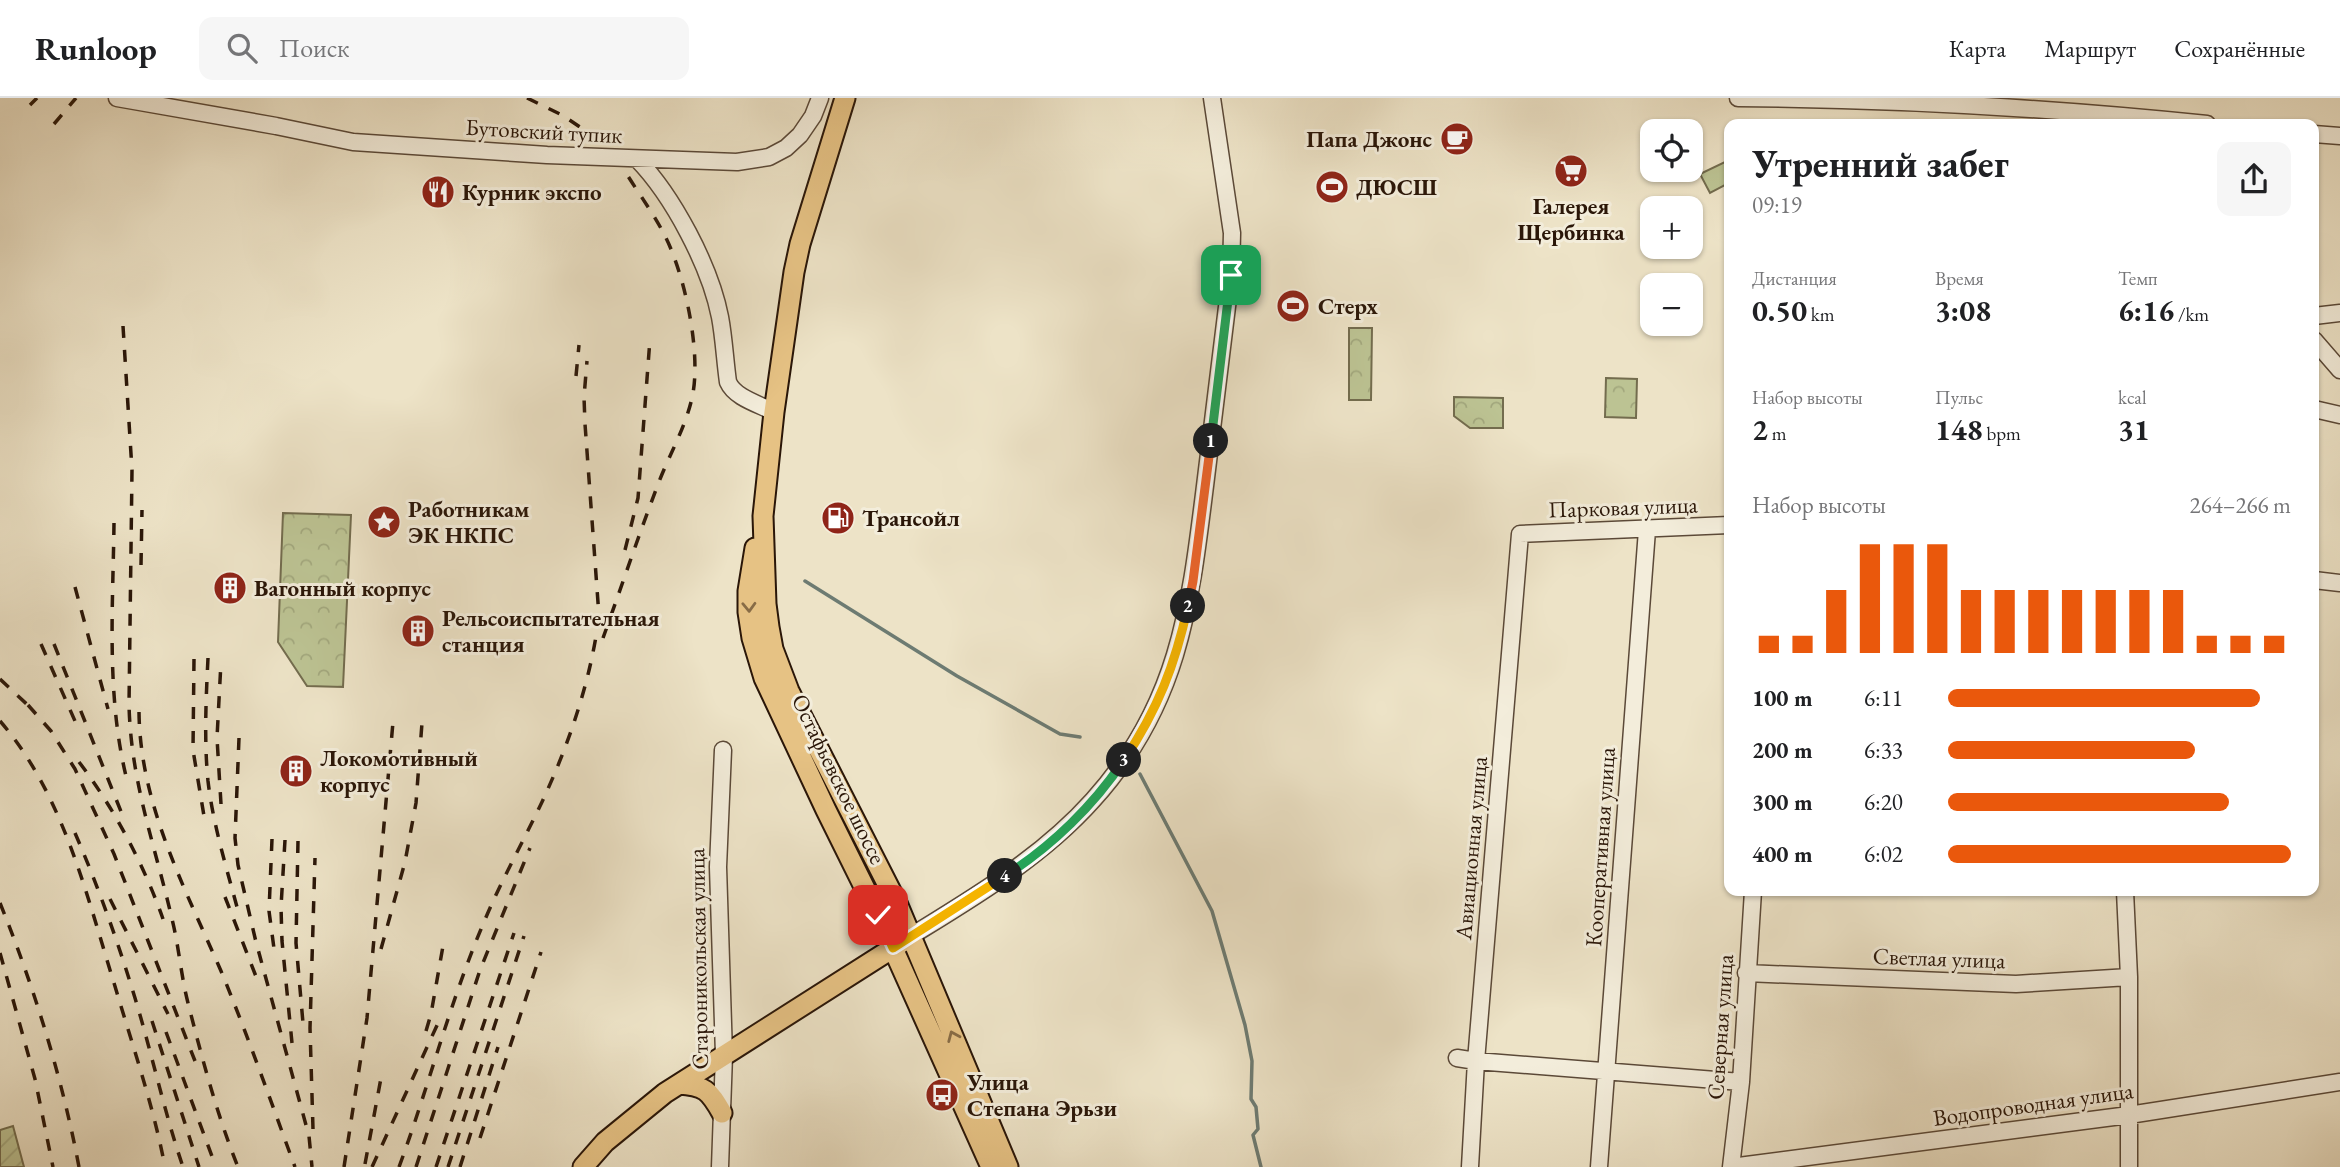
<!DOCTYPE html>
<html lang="ru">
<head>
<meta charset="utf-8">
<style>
  :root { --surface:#fff; --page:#f6f6f6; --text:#202124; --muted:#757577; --line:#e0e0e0; --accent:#ea580c }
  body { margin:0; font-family:"EB Garamond",serif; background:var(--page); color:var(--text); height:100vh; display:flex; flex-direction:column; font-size:26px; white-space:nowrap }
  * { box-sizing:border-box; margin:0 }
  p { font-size:23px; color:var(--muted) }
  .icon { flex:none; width:38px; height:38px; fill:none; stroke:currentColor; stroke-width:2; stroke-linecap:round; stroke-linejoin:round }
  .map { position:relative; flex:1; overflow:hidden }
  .panel { position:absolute; left:1724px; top:21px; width:595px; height:777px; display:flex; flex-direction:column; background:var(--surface); border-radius:14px; box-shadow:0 2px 5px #0004 }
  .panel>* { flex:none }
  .tools { position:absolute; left:1640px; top:21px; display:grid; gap:14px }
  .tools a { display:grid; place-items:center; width:63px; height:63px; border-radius:14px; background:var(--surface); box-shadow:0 2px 5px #0004; font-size:35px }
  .pin { position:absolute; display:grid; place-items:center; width:60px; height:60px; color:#fff; margin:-30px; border-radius:14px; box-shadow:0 4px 10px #0006 }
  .km { position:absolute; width:35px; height:35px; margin:-18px; border-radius:50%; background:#222; color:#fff; font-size:19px; line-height:35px; text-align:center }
  .round { display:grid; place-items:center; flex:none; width:74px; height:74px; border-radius:14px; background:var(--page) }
  .summary { display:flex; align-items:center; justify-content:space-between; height:119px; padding:0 28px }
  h1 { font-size:38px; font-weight:700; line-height:52px }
  .stats { display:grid; grid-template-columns:repeat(3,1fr); gap:10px; height:119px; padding:7px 28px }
  .stats div { display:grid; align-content:center }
  .stats b { font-size:30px; font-weight:700 }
  .stats small { font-size:19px; font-weight:400 }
  .stats p { font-size:19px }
  .chart { height:196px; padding:14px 28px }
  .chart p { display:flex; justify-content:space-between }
  .chart svg { width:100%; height:126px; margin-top:7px; stroke:var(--accent); stroke-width:6 }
  ul { padding:0 28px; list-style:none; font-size:23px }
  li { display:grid; grid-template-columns:112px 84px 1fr; align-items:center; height:52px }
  li i { height:18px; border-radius:9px; background:var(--accent) }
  header { display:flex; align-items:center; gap:42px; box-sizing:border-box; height:98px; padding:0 35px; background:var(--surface); border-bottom:2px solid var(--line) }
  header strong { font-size:33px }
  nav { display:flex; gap:38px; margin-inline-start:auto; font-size:24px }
  .search { width:490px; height:63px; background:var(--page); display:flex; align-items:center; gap:18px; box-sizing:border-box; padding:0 24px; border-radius:14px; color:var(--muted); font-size:26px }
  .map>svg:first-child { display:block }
  .forest { fill:url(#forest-crowns); stroke:#736c4e; stroke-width:2 }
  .garden { fill:url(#garden-furrows); stroke:#736c4e; stroke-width:2 }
  .pitch { fill:#bcc393; stroke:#736c4e; stroke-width:2 }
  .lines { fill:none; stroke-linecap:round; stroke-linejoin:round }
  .stream { stroke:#6d7b72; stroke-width:3.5 }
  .minor-casing { stroke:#5b4938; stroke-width:19 }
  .major-casing { stroke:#2a1608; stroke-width:23 }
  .minor { stroke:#f3eddb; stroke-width:16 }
  .major { stroke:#e6c284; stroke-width:19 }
  .rail { stroke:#2a1608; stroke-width:3.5; stroke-dasharray:12 12; stroke-linecap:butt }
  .oneway { stroke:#886c46 }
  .split-1-casing { stroke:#fff; stroke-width:14 }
  .split-2-casing { stroke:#fff; stroke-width:14 }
  .split-3-casing { stroke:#fff; stroke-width:14 }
  .split-4-casing { stroke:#fff; stroke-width:14 }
  .split-5-casing { stroke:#fff; stroke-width:14 }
  .split-1 { stroke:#22a559; stroke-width:9 }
  .split-2 { stroke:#f0652b; stroke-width:9 }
  .split-3 { stroke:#f5b400; stroke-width:9 }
  .split-4 { stroke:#22a559; stroke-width:9 }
  .split-5 { stroke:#f5b400; stroke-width:9 }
  .labels { text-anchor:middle; stroke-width:6; stroke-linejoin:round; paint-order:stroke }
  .street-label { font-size:23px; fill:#2a1608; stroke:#f3eddb }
  .poi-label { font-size:23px; font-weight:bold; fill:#2a1608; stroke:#f3eddb; text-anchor:start }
</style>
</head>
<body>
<header>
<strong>Runloop</strong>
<div class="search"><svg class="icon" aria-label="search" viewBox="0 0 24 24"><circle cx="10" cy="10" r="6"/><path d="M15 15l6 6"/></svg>Поиск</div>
<nav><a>Карта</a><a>Маршрут</a><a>Сохранённые</a></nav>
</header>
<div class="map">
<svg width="2340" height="1069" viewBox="0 0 2340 1069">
  <defs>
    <pattern id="forest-crowns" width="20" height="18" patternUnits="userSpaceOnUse" patternTransform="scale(1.75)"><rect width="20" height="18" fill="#bcc393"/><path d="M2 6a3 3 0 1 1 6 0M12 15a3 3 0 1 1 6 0" fill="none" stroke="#a2a77d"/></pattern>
    <pattern id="garden-furrows" width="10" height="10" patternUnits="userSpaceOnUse" patternTransform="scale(1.75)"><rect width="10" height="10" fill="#bcc393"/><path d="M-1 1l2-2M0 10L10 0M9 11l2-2" fill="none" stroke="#a2a77d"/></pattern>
  </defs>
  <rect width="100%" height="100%" fill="#ede3c7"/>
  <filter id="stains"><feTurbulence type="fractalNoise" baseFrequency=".00286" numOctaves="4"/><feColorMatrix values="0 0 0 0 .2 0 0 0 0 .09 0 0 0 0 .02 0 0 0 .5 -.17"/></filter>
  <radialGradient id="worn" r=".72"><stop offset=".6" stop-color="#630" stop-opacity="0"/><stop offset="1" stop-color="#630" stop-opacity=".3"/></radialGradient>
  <path class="forest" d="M1349,230H1372L1371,302H1349Z
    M1606,280L1637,281L1636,320L1605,319Z
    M1454,299L1503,300V330H1470L1454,318Z
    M283,415L351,417L343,589L307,588L278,544Z"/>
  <path class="garden" d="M13,1028L24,1069H0V1032Z"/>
  <path class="pitch" d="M1729,62V85L1710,95L1700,76Z"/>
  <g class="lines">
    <path class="stream" d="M805,483L957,578L1060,636L1080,639
      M1140,676L1212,813L1245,927L1252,963L1251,1001L1256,1009L1258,1031L1253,1037L1261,1069"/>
    <defs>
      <path id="minor" d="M117,0L276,28L353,44L547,57L737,64L769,59L786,50L800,37L813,18L820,0
        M1738,0C1895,1 2051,10 2207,26
        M2314,36L2340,38
        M637,61C673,98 710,168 720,219C724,240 725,263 728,284C735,300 759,306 774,314
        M2314,218L2340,215
        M2314,242L2340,272
        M2314,311L2340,317
        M2314,482L2340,485
        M2125,793L2129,879V1069
        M911,838C976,798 1042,759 1093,702C1179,607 1190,509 1205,388C1214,317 1222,247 1231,177L1232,135L1212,0
        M1746,875L2016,886L2129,879
        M1457,960L1476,963L1741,984
        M720,1069L724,957L718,769L723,652
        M1470,1069L1476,963L1520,436L1729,427
        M1599,1069L1647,432
        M1731,1069L2129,1017L2340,984
        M1731,1069L1741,984L1753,793"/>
      <path id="major" d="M845,0L800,146L794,174L774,314L763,418L766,506L769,529L773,551L789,593L897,805L1008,1069
        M755,450L748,493V514L752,540L764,580L826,712L878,817L991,1069
        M679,986C705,988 709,992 722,1015
        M583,1069L605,1044L665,995L904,843"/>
    </defs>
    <use href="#minor" class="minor-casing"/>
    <use href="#major" class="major-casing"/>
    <use href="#minor" class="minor"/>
    <use href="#major" class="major"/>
    <path class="rail" d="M527,0L562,17L595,39
      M30,7L37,0
      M54,26L76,0
      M123,228L132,372L129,607C131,685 155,747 172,821C179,849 181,878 188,905C202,960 217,1017 238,1069
      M576,278L579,247
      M114,425C113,510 106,599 127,682
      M625,452L638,400L650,241
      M141,467L142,412
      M75,489L108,611
      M603,540C621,490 638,439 657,389C668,359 685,331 692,300C702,257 685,177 665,138C654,116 639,96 626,75
      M41,546L75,623
      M54,546L124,721
      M208,560C206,601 204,642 208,683C213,726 226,768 237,809
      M194,561L193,652L204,718
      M0,581L33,612
      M28,607L51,633L75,671L114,756L195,963
      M139,614C140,707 185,790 221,873C248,938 271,1004 295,1069
      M0,623C63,696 86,795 114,885C132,946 153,1006 165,1069
      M239,640L235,740L238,767L256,844L309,1038L312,1069
      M79,664C114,710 144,767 163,821
      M221,706L217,640L221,564
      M75,735C98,788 118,844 135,900C152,956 164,1013 183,1069
      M272,741L269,813L275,858
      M285,742L281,809L282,843L292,945
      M298,743L296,845L303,925
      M225,799L257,881
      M110,801L168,916
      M0,805C34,889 62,979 79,1069
      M381,851L405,764L416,705L422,625
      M0,855L35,981L53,1069
      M152,923L199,1069
      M426,933L431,916L443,848
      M166,934L216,1069
      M313,1031L310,930L315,760
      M480,1040L541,854
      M365,1066L381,980
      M344,1069L367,920L393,624
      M372,1069L439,923
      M399,1069C429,988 450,903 484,824C501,783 523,744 542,704C569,646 591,582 599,518L585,326L584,299L587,263
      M416,1069L480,872L530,750
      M436,1069L514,835
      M448,1069L524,838
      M460,1069L498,949"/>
  </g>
  <defs><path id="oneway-chevron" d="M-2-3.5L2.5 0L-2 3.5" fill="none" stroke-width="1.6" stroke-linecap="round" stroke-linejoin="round" transform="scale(1.75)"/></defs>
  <g class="oneway">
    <use href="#oneway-chevron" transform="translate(749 509) rotate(88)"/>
    <use href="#oneway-chevron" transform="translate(953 938) rotate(-113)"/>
  </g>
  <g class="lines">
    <defs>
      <path id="split-1" d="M1211,343L1231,177"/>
      <path id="split-2" d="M1188,508L1193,483L1211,343"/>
      <path id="split-3" d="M1124,662C1158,611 1175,567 1188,508"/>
      <path id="split-4" d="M1005,778C1052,748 1094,707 1124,662"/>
      <path id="split-5" d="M878,817L893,850L1005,778"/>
    </defs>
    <use href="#split-1" class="split-1-casing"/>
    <use href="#split-2" class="split-2-casing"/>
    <use href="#split-3" class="split-3-casing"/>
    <use href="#split-4" class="split-4-casing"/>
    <use href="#split-5" class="split-5-casing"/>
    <use href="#split-1" class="split-1"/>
    <use href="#split-2" class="split-2"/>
    <use href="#split-3" class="split-3"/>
    <use href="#split-4" class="split-4"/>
    <use href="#split-5" class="split-5"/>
  </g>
  <defs>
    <symbol id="cafe-disc" viewBox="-11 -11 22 22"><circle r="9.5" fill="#8f2418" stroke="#f3eddb"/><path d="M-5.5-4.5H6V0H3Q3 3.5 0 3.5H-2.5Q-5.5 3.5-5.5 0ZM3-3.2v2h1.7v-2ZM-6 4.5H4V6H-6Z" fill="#fff"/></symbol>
    <symbol id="supermarket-disc" viewBox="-11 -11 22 22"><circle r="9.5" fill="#8f2418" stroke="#f3eddb"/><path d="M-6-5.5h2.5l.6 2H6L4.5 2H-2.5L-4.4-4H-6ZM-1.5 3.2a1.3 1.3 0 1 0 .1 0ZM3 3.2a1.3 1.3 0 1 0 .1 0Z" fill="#fff"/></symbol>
    <symbol id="stadium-disc" viewBox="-11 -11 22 22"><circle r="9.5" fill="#8f2418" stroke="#f3eddb"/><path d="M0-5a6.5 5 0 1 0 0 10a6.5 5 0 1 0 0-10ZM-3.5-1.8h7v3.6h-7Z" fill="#fff"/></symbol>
    <symbol id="restaurant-disc" viewBox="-11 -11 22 22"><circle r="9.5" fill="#8f2418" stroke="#f3eddb"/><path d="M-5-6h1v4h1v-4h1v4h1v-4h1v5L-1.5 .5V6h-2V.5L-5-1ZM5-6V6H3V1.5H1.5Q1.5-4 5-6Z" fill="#fff"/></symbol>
    <symbol id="fuel-disc" viewBox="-11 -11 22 22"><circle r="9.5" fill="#8f2418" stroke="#f3eddb"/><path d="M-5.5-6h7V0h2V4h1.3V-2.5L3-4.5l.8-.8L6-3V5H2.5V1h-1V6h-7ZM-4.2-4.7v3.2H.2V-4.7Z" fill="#fff"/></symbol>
    <symbol id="sight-disc" viewBox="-11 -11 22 22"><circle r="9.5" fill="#8f2418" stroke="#f3eddb"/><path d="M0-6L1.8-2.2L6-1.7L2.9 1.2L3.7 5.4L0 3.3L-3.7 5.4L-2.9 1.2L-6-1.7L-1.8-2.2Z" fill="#fff"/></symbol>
    <symbol id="building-disc" viewBox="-11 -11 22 22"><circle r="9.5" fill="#8f2418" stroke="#f3eddb"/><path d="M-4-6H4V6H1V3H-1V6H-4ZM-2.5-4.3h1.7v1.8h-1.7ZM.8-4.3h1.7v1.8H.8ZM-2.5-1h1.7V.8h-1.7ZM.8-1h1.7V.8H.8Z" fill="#fff"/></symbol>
    <symbol id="bus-disc" viewBox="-11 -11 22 22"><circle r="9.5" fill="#8f2418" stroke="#f3eddb"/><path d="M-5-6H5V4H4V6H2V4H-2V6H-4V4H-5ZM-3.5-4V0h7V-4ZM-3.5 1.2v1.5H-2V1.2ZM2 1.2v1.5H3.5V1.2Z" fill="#fff"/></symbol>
  </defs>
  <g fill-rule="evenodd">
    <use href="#cafe-disc" x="1438" y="22" width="38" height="38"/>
    <use href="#supermarket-disc" x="1552" y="54" width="38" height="38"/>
    <use href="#stadium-disc" x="1313" y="70" width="38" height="38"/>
    <use href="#restaurant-disc" x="419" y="75" width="38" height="38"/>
    <use href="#stadium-disc" x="1274" y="189" width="38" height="38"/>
    <use href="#fuel-disc" x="819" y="401" width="38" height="38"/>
    <use href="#sight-disc" x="365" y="405" width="38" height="38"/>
    <use href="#building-disc" x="211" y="471" width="38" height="38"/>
    <use href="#building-disc" x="399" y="514" width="38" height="38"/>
    <use href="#building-disc" x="277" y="654" width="38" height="38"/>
    <use href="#bus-disc" x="923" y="978" width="38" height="38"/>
  </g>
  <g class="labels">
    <g class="street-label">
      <text transform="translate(544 33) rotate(3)" y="8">Бутовский тупик</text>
      <text transform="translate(1623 409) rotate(-2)" y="8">Парковая улица</text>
      <text transform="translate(839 681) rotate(64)" y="8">Остафьевское шоссе</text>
      <text transform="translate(1600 749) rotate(-86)" y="8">Кооперативная улица</text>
      <text transform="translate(1471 750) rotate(-85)" y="8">Авиационная улица</text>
      <text transform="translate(1939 860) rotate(2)" y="8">Светлая улица</text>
      <text transform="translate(698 861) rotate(-91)" y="8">Староникольская улица</text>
      <text transform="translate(1720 929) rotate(-86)" y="8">Северная улица</text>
      <text transform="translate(2033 1006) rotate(-8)" y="8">Водопроводная улица</text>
    </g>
    <g class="poi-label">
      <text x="1432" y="49" text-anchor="end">Папа Джонс</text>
      <text x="1356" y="97">ДЮСШ</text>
      <text x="462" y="102">Курник экспо</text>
      <text x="1571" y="116" text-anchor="middle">Галерея<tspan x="1571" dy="26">Щербинка</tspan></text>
      <text x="1318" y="216">Стерх</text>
      <text x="408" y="419">Работникам<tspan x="408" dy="26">ЭК НКПС</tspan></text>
      <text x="862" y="428">Трансойл</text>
      <text x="254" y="498">Вагонный корпус</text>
      <text x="442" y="528">Рельсоиспытательная<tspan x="442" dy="26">станция</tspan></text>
      <text x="320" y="668">Локомотивный<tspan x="320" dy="26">корпус</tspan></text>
      <text x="967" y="992">Улица<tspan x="967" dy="26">Степана Эрьзи</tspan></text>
    </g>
  </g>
  <rect width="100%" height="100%" filter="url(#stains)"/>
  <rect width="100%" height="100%" fill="url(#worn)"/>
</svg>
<div class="tools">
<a><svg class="icon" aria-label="locate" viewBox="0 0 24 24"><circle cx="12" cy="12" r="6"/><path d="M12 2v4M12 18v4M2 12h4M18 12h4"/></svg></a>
<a>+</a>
<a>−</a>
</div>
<div class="pin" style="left:1231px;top:177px;background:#1e9e55"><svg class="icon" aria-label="arrive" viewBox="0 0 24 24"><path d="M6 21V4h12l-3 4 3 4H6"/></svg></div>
<div class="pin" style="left:878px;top:817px;background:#d93025"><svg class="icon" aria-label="check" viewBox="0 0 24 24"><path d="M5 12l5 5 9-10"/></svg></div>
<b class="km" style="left:1211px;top:343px">1</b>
<b class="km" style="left:1188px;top:508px">2</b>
<b class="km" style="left:1124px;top:662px">3</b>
<b class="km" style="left:1005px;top:778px">4</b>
<section class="panel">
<div class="summary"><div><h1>Утренний забег</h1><p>09:19</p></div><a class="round"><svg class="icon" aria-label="share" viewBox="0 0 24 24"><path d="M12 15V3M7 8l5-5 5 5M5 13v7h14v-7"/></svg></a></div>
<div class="stats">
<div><p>Дистанция</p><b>0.50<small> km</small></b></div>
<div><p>Время</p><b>3:08</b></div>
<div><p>Темп</p><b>6:16<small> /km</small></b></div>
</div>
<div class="stats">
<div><p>Набор высоты</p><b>2<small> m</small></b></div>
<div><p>Пульс</p><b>148<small> bpm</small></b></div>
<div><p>kcal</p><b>31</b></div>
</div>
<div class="chart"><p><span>Набор высоты</span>264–266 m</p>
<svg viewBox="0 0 160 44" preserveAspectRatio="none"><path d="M5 44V38M15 44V38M25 44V22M35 44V6M45 44V6M55 44V6M65 44V22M75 44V22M85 44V22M95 44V22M105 44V22M115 44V22M125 44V22M135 44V38M145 44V38M155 44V38"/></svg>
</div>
<ul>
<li><b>100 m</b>6:11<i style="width:91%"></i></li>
<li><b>200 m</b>6:33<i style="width:72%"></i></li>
<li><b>300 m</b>6:20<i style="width:82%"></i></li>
<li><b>400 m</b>6:02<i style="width:100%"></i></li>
</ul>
</section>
</div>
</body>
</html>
